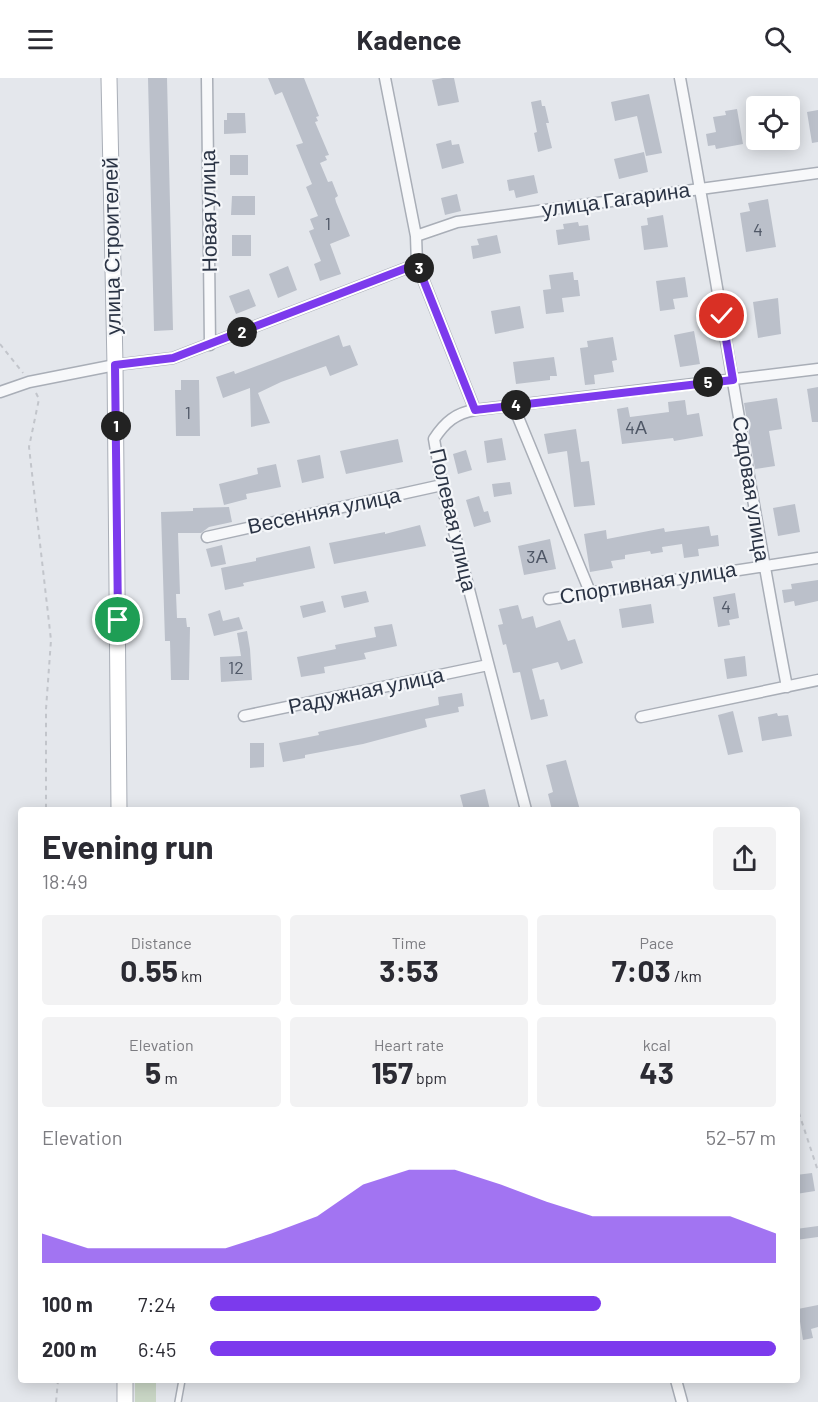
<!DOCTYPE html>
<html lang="en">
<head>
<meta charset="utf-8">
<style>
  :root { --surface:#fff; --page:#f2f2f3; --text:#2b2b33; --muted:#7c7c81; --accent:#7c3aed }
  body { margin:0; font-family:Barlow,sans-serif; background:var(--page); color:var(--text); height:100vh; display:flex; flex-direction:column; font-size:22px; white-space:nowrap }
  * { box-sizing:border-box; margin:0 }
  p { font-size:20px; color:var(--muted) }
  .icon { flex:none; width:33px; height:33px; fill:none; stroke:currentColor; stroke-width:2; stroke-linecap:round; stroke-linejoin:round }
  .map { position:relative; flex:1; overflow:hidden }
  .sheet { position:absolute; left:18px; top:729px; width:782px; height:576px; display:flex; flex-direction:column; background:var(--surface); border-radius:6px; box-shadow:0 3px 15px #0003 }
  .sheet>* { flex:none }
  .fabs { position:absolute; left:746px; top:18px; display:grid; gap:12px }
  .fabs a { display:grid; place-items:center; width:54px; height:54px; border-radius:6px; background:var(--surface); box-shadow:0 3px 15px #0003; font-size:30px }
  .pin { position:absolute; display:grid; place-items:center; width:51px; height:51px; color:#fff; margin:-26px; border:3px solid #fff; border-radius:50%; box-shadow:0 2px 6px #0007 }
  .km { position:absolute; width:30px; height:30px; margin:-15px; border-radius:50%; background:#222; color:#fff; font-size:16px; line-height:30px; text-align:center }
  .round { display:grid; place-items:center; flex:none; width:63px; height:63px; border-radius:6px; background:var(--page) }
  .overview { display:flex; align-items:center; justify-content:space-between; height:102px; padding:0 24px }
  h1 { font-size:33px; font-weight:700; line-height:45px }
  .figures { display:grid; grid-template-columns:repeat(3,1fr); gap:9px; height:102px; padding:6px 24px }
  .figures div { display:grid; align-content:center; border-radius:6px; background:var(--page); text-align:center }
  .figures b { font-size:30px; font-weight:700 }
  .figures small { font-size:16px; font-weight:400 }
  .figures p { font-size:16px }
  .chart { height:168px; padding:12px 24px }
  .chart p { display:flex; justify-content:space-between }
  .chart svg { width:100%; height:108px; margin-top:6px; fill:var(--accent); opacity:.7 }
  ul { padding:0 24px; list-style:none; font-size:20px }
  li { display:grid; grid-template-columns:96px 72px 1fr; align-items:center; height:45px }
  li i { height:15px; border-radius:8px; background:var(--accent) }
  header { display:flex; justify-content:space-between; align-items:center; height:78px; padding:0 24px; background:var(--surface); font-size:27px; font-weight:700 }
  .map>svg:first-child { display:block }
  .green { fill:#c9d6c5 }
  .building { fill:#bbc0ca }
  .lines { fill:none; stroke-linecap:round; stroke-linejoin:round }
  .lane-casing { stroke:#a9aeb7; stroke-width:8 }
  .street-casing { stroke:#a9aeb7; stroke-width:13 }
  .secondary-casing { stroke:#a9aeb7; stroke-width:17 }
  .path { stroke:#c2c5cb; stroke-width:2; stroke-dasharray:4.5 4.5; stroke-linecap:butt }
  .lane { stroke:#f7f8fa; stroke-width:5 }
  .street { stroke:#f7f8fa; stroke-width:10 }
  .secondary { stroke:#fff; stroke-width:15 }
  .route-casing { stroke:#fff; stroke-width:12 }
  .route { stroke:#7c3aed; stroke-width:8 }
  .labels { text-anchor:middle; stroke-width:4.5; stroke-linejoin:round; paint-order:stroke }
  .number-label { font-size:18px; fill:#4f5766 }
  .street-label { font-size:21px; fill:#2b3445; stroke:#f4f6f9 }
</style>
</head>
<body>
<header><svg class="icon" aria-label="menu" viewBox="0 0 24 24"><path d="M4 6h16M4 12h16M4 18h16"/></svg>Kadence<svg class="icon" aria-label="search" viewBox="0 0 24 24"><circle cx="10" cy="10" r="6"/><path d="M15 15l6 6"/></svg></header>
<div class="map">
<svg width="818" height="1324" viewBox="0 0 818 1324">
  <rect width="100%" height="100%" fill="#e4e7ec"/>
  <path class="green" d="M135,1302H156V1324H135Z"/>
  <path class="building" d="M148,0H167L173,252L154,253Z
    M268,0H304L319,38L316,39L318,43L315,44L329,77L325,78L327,82L320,85L328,104L332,103L338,118L335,120L336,124L350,158L330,166L341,196L320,203L314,186L321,183L309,153L314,151L310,141L318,138L306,109L312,106L296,67L303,65L282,14L275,17Z
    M443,0H454L459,24L438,28L432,2Z
    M649,16L662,75L646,78L637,38L615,43L611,24Z
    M541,22L542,28H545L549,45H546L552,70L538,74L534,55L537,54L531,24Z
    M737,31L743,66L716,71L715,67L708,68L706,56L716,54L713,39L726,37L725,33Z
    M818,32V64L812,65L807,34Z
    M227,35H245L246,55L224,56V42H227Z
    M451,62L452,67L459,66L464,85L442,91L436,66Z
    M644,74L648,94L619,101L614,81Z
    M230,77H248V97H230Z
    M534,97L538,115L516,120L514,112L509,113L507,102Z
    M457,116L461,133L445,137L441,120Z
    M232,118H255V137H231Z
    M768,121L776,169L746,174L740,135L750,133L748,125Z
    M663,137L668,169L644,172L641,148L648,147L647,140Z
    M578,144L579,148L588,147L590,162L558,167L556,152L564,151L563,146Z
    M232,157H251V178H232Z
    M497,157L501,175L473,181L471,168L479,167L477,161Z
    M288,188L297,212L278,220L269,196Z
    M573,194L574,202H578L580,218L562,220L564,234L546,236L543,212L551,211L549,197Z
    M685,199L688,219L673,221L675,231L660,233L656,203Z
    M249,211L256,228L236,236L229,218Z
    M778,220L781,256L758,260L753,224Z
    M520,228L524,250L495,256L491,233Z
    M694,253L700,286L680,289L674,257Z
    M339,257L343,269L350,267L358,287L330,298L326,288L281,304L258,315L270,345L251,349L250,310L223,320L216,299L234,293L235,296Z
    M613,259L617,282L612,283L614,294L594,297L595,306L585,307L580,270L588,269L587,263Z
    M554,279L557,298H550V302L516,306L513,284Z
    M181,302H199L200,358H176L175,312H181Z
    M818,309V344H812L807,311Z
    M777,320L782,351L769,353L775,388L755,391L744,325Z
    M685,322L687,337L699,335L703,358L674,363L673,360L622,366L617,331L628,329L630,339L669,334L668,324Z
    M576,351L581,384L589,383L595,427L574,429L567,373L548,376L544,356Z
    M502,360L506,382L487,385L484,363Z
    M398,361L403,384L346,396L340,373Z
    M466,372L472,392L458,396L453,376Z
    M320,377L324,400L302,405L297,382Z
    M276,386L281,409L246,416L247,421L224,427L219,406L258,396L257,390Z
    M510,404L512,416L494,419L492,406Z
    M479,418L484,434L488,433L491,444L474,449L466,422Z
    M795,426L800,454L778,458L773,430Z
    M229,429L232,444L209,449L201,455H178L180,516H176L177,540H186L187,549H190L189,602H171L170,563H165L161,434L193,433V430Z
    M420,447L426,468L334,486L329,465L385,454V456Z
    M709,448L711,458L718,457L719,468L698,471L699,478L684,480L682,466L662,469L663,474L651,476L650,473L625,477V481L611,483L613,490L590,494L584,456L606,452L607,461L664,450L665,454Z
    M550,461L556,491L524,497L518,468Z
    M222,467L226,486L211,489L206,471Z
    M310,468L315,490L243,505L244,508L225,512L221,490L256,483V480Z
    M818,502V523L795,528L794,523L784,525L782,512L792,511L791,506Z
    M366,513L369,524L344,530L341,518Z
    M735,515L739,540L729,542L730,547L718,549L713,519Z
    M323,523L326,534L303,540L300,528Z
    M651,526L654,545L622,550L619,531Z
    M518,527L522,541L533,538L536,550L560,542L568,563L575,561L583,585L561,592L558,584L532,591L540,622L544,621L548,638L531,642L520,594L513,595L506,566L503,567L498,547L503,546L499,531Z
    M220,532L223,543L239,539L243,551L214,558L208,536Z
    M392,546L397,568L364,575L366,581L324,589L325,595L301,599L297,579L336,571L335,567L376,559L374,549Z
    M247,553L250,571L252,602L221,604L220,579L241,578L237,555Z
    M745,578L747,598L727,601L724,581Z
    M462,615L464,628L458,629L459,634L425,641L427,649L363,666L305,677V680L283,684L279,665L319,657L318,654L439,627L438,619Z
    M733,633L743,674L728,677L718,637Z
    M777,635L778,638L788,637L792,658L762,663L758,639Z
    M250,665H264V689L250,690Z
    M566,682L580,732H552L548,716L553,714L546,687Z
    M485,711L490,732H464L460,717Z
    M812,1095L815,1113L796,1116V1097Z
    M818,1148V1159L796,1162V1151Z
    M818,1227V1249L811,1251L813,1260L803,1262L798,1231Z"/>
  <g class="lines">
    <defs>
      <path id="lane" d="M178,1324L182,1302"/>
      <path id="street" d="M207,0L210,267
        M385,0L416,158L417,186L475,332
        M680,0C718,203 748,407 787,609
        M416,158L457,144L818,95
        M0,314L29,304L115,287L173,280L417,186
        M513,327L590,514
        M207,459L442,407
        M549,521L818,480
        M244,638L488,587
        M641,639L818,602
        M526,732L442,407L434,361C445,344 456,335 475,332L818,291
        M676,1302L682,1324"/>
      <path id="secondary" d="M109,0L115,287L119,732
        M125,1302V1324"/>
    </defs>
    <use href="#lane" class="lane-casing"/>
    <use href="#street" class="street-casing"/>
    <use href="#secondary" class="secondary-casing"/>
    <path class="path" d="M0,266L23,295
      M36,315L39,321L29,369L51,562L46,631V732
      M796,1026L818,1093
      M56,1324L58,1302"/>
    <use href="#lane" class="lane"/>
    <use href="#street" class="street"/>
    <use href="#secondary" class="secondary"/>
  </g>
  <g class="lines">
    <defs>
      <path id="route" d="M118,542L115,287L173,280L417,186L475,332L733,302L722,238"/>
    </defs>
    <use href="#route" class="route-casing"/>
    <use href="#route" class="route"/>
  </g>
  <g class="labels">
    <g class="number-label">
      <text x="328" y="152">1</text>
      <text x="758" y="158">4</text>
      <text x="188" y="341">1</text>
      <text x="636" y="356">4А</text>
      <text x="537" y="485">3А</text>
      <text x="726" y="535">4</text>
      <text x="236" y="596">12</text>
    </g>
    <g class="street-label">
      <text transform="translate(616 122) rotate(-8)" y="7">улица Гагарина</text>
      <text transform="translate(209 133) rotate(-91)" y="7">Новая улица</text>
      <text transform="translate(112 168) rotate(-91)" y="7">улица Строителей</text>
      <text transform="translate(751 411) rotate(81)" y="7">Садовая улица</text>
      <text transform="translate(324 433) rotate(-12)" y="7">Весенняя улица</text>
      <text transform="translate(453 442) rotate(77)" y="7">Полевая улица</text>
      <text transform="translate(648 505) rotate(-9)" y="7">Спортивная улица</text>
      <text transform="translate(366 613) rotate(-12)" y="7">Радужная улица</text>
    </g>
  </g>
</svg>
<div class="fabs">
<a><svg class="icon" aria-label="locate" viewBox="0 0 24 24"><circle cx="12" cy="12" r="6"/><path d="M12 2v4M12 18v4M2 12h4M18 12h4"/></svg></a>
</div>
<div class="pin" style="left:118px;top:542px;background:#1e9e55"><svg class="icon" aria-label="arrive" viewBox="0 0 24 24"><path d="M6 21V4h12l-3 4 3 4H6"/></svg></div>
<div class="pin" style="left:722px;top:238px;background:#d93025"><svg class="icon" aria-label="check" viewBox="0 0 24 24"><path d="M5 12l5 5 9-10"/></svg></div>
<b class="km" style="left:116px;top:348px">1</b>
<b class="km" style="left:242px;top:254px">2</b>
<b class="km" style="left:419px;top:190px">3</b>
<b class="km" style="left:516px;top:327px">4</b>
<b class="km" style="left:708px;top:304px">5</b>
<section class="sheet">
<div class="overview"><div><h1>Evening run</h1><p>18:49</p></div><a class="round"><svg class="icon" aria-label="share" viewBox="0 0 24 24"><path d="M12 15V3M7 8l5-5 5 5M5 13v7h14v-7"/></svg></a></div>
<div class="figures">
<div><p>Distance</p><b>0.55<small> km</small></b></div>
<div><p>Time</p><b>3:53</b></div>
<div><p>Pace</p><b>7:03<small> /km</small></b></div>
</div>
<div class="figures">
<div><p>Elevation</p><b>5<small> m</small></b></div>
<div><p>Heart rate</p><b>157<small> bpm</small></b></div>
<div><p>kcal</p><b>43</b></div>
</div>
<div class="chart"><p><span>Elevation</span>52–57 m</p>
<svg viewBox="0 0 160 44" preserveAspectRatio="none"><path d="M0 44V32L10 38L20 38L30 38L40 38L50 32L60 25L70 12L80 6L90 6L100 12L110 19L120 25L130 25L140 25L150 25L160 32V44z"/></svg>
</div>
<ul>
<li><b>100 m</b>7:24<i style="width:69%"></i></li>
<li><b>200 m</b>6:45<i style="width:100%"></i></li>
</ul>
</section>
</div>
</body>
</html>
